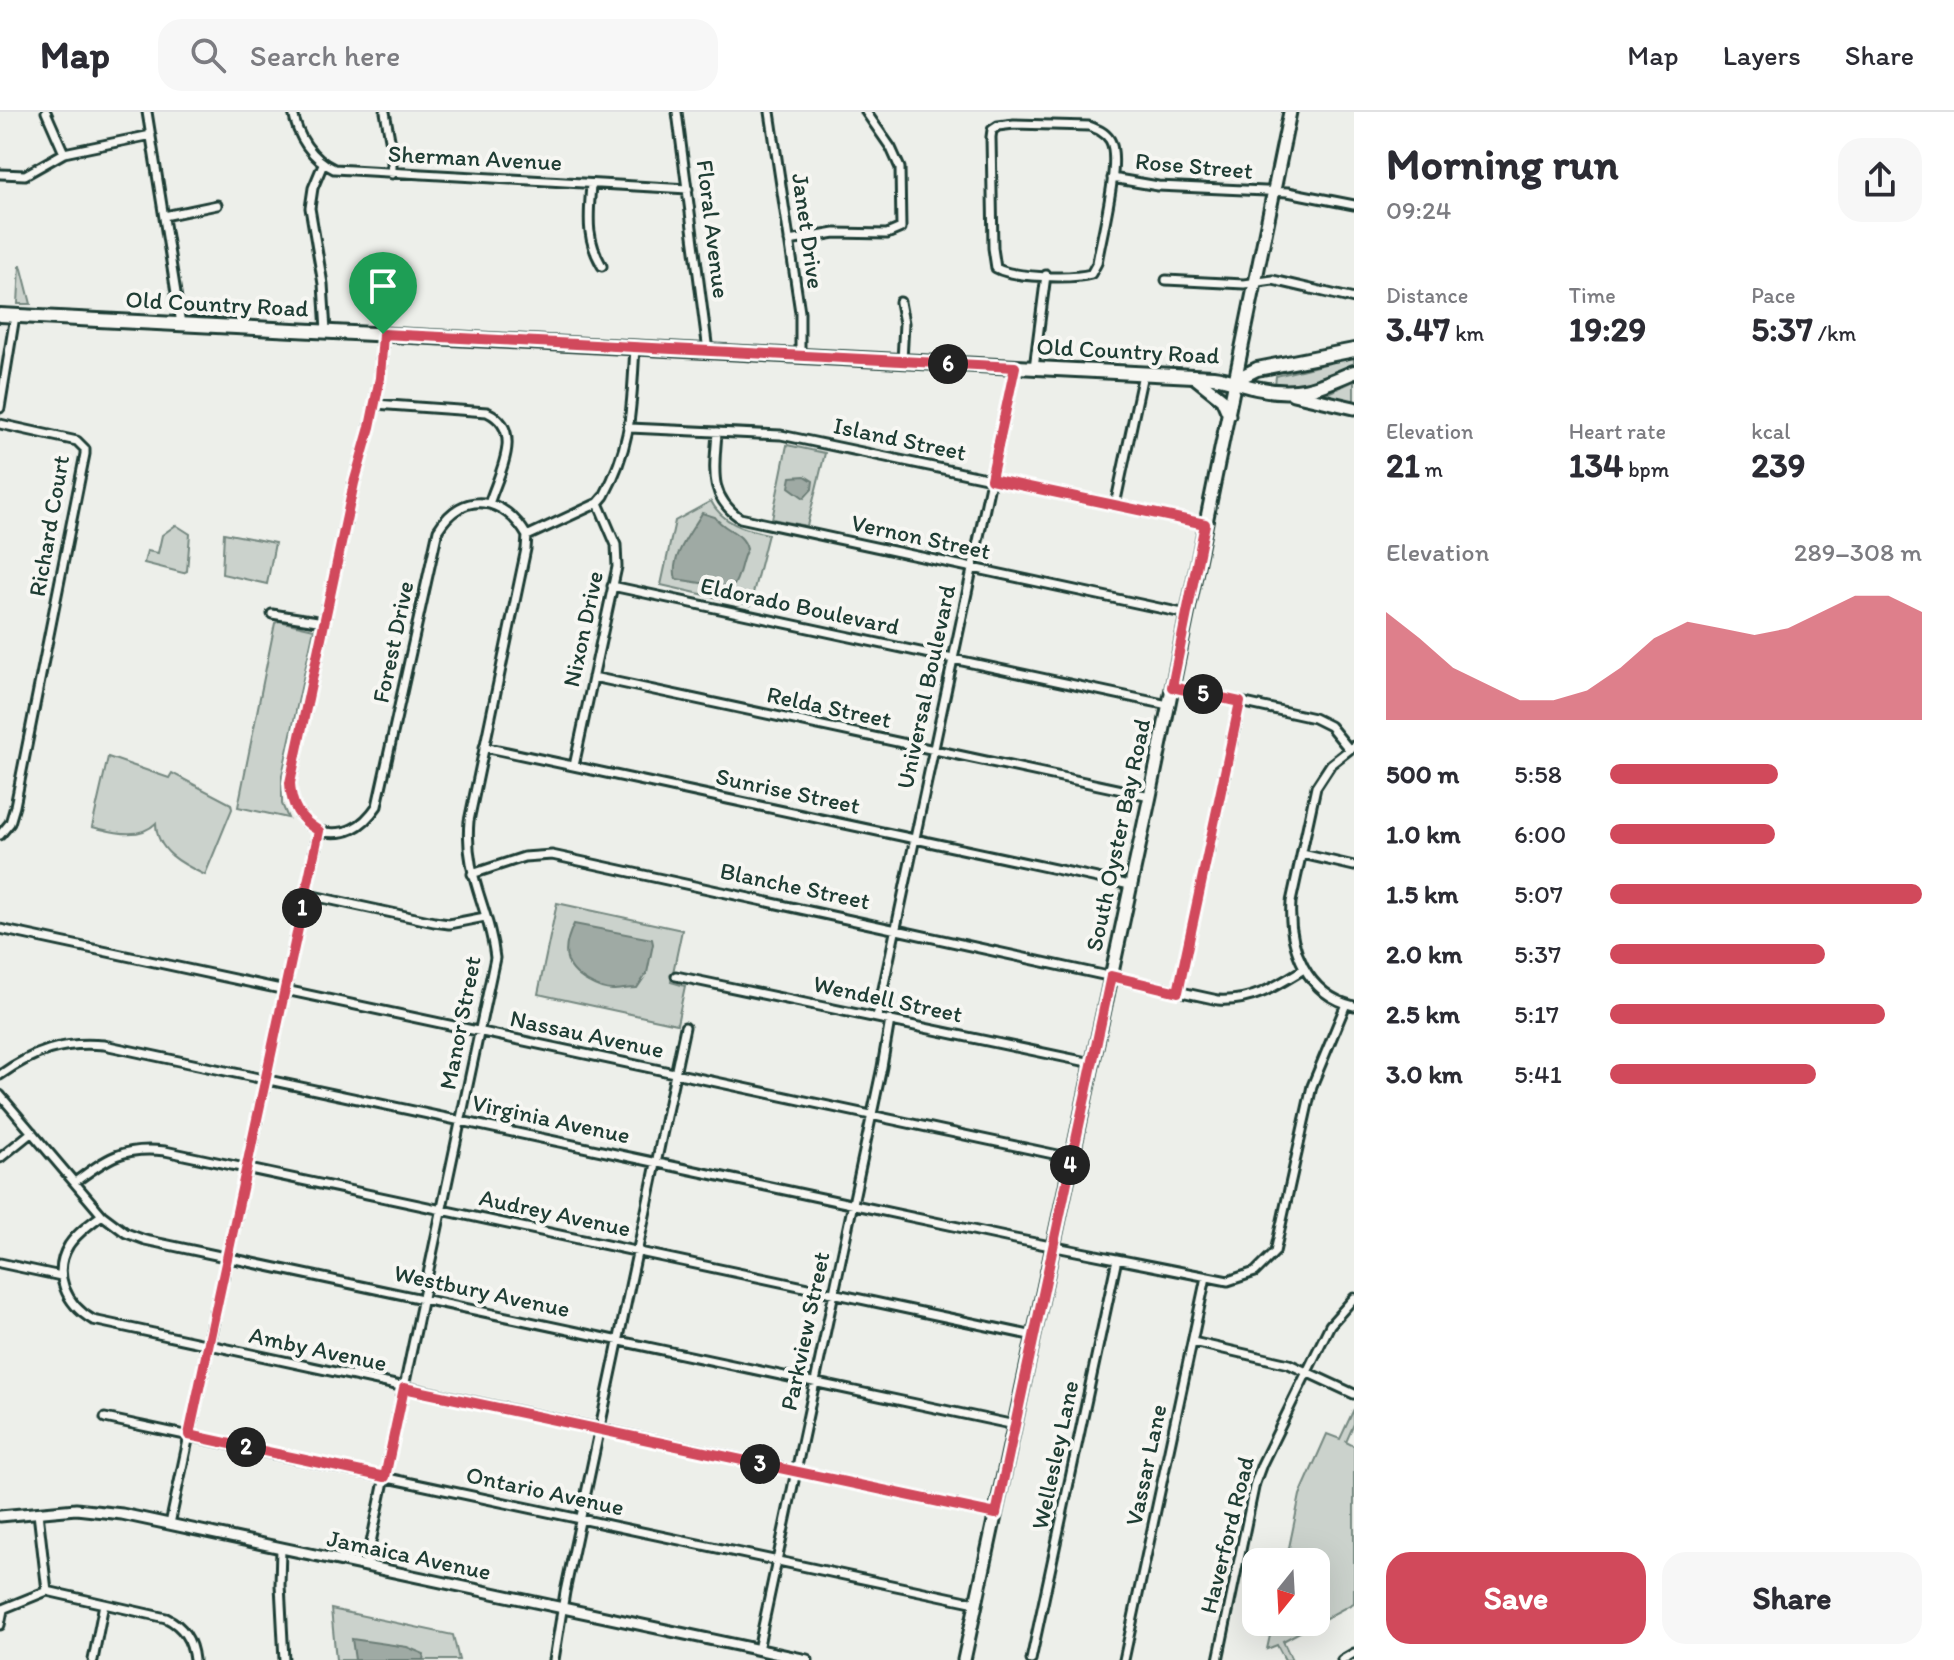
<!DOCTYPE html>
<html lang="en">
<head>
<meta charset="utf-8">
<style>
  :root { --surface:#fff; --page:#f7f7f7; --text:#2b2b33; --muted:#7c7c81; --line:#e1e1e2; --accent:#d1495b }
  body { margin:0; font-family:Itim,sans-serif; background:var(--page); color:var(--text); height:100vh; display:flex; flex-direction:column; font-size:30px; white-space:nowrap }
  * { box-sizing:border-box; margin:0 }
  p { font-size:26px; color:var(--muted) }
  .icon { flex:none; width:44px; height:44px; fill:none; stroke:currentColor; stroke-width:2; stroke-linecap:round; stroke-linejoin:round }
  .map { position:relative; flex:1; overflow:hidden }
  .side { display:flex; flex-direction:column; background:var(--surface); width:600px }
  .side>* { flex:none }
  .needle { width:52px; rotate:198deg }
  .fabs { position:absolute; left:1242px; top:1436px; display:grid; gap:16px }
  .fabs a { display:grid; place-items:center; width:88px; height:88px; border-radius:16px; background:var(--surface); box-shadow:0 8px 32px #0002; font-size:40px }
  .pin { position:absolute; display:grid; place-items:center; width:68px; height:68px; color:#fff; margin:-82px -34px; border-radius:50% 50% 50% 0; rotate:-45deg; box-shadow:0 0 8px #0007 }
  .pin .icon { rotate:45deg }
  .km { position:absolute; width:40px; height:40px; margin:-20px; border-radius:50%; background:#222; color:#fff; font-size:22px; line-height:40px; text-align:center }
  .round { display:grid; place-items:center; flex:none; width:84px; height:84px; border-radius:24px; background:var(--page) }
  .headline { display:flex; align-items:center; justify-content:space-between; height:136px; padding:0 32px }
  h1 { font-size:44px; font-weight:800; line-height:60px }
  .metrics { display:grid; grid-template-columns:repeat(3,1fr); gap:12px; height:136px; padding:8px 32px }
  .metrics div { display:grid; align-content:center }
  .metrics b { font-size:34px; font-weight:800 }
  .metrics small { font-size:22px; font-weight:400 }
  .metrics p { font-size:22px }
  .chart { height:224px; padding:16px 32px }
  .chart p { display:flex; justify-content:space-between }
  .chart svg { width:100%; height:144px; margin-top:8px; fill:var(--accent); opacity:.7 }
  .cta { display:flex; gap:16px; margin-top:auto; padding:16px 32px }
  .cta a { flex:1; height:92px; border-radius:24px; background:var(--accent); color:#fff; font-size:32px; font-weight:800; line-height:92px; text-align:center }
  .cta a+a { background:var(--page); color:var(--text) }
  ul { padding:0 32px; list-style:none; font-size:26px }
  li { display:grid; grid-template-columns:128px 96px 1fr; align-items:center; height:60px }
  li i { height:20px; border-radius:10px; background:var(--accent) }
  header { display:flex; align-items:center; gap:48px; box-sizing:border-box; height:112px; padding:0 40px; background:var(--surface); border-bottom:2px solid var(--line) }
  header strong { font-size:38px }
  nav { display:flex; gap:44px; margin-inline-start:auto; font-size:28px }
  .search { width:560px; height:72px; background:var(--page); display:flex; align-items:center; gap:20px; box-sizing:border-box; padding:0 28px; border-radius:24px; color:var(--muted); font-size:30px }
  main { display:flex; flex:1; min-height:0 }
  .map>svg:first-child { display:block }
  .green { fill:#cbd2cc; stroke:#758880; stroke-width:2 }
  .water { fill:#9faaa4; stroke:#6c7e77; stroke-width:2 }
  .lines { fill:none; stroke-linecap:round; stroke-linejoin:round }
  .minor-casing { stroke:#1f3d34; stroke-width:13 }
  .tertiary-casing { stroke:#1f3d34; stroke-width:15 }
  .secondary-casing { stroke:#1f3d34; stroke-width:17 }
  .primary-casing { stroke:#1f3d34; stroke-width:18 }
  .minor { stroke:#f6f6f2; stroke-width:7 }
  .tertiary { stroke:#f6f6f2; stroke-width:9 }
  .secondary { stroke:#f6f6f2; stroke-width:11 }
  .primary { stroke:#f6f6f2; stroke-width:12 }
  .route-casing { stroke:#fff; stroke-width:16 }
  .route { stroke:#d1495b; stroke-width:10 }
  .labels { text-anchor:middle; stroke-width:8; stroke-linejoin:round; paint-order:stroke }
  .street-label { font-size:24px; fill:#1f3d34; stroke:#f6f6f2 }
</style>
</head>
<body>
<header>
<strong>Map</strong>
<div class="search"><svg class="icon" aria-label="search" viewBox="0 0 24 24"><circle cx="10" cy="10" r="6"/><path d="M15 15l6 6"/></svg>Search here</div>
<nav><a>Map</a><a>Layers</a><a>Share</a></nav>
</header>
<main>
<div class="map">
<svg width="1354" height="1548" viewBox="0 0 1354 1548">
  <rect width="100%" height="100%" fill="#edefea"/>
  <filter id="ink" filterUnits="userSpaceOnUse"><feTurbulence type="fractalNoise" baseFrequency=".0125" numOctaves="2"/><feDisplacementMap in="SourceGraphic" scale="16" xChannelSelector="R" yChannelSelector="G"/><feConvolveMatrix kernelMatrix="1 2 1 2 8 2 1 2 1" color-interpolation-filters="sRGB"/></filter>
  <g filter="url(#ink)">
    <path class="green" d="M20,153H21L31,192H18Z
      M1354,245V256L1304,275L1275,273L1276,264Z
      M1354,269V294L1317,286Z
      M787,333L825,341L807,414L772,407Z
      M711,389C723,412 744,417 768,422L750,493L661,473L675,409Z
      M176,413L190,422L187,459L183,461L144,451L147,439L158,441L162,423Z
      M224,421L275,431L267,472L222,462Z
      M279,509L314,517L282,663V692L288,706L238,695L275,511Z
      M108,645L169,666L172,661L231,692L232,697L205,763C182,752 156,739 156,711C139,728 114,720 92,715Z
      M557,791L682,818L671,870L685,874L677,912L538,882Z
      M1354,1297V1312L1346,1330L1354,1334V1491L1283,1529L1292,1548H1285L1277,1533L1267,1537L1273,1510H1316V1450H1286L1300,1383L1327,1322L1340,1327Z
      M331,1497L453,1523L459,1548H336Z"/>
    <path class="water" d="M805,364L813,369L812,377L804,386L789,375L791,365Z
      M702,401L715,405C724,419 743,419 747,437C740,449 741,465 732,476L676,467C669,446 692,419 702,401Z
      M574,812L652,827L653,832L647,861L637,876C628,876 620,878 612,878C604,878 595,874 588,870C563,856 561,838 574,812Z
      M352,1527L407,1535L424,1542L423,1548H355Z"/>
    <g class="lines">
      <defs>
        <path id="minor" d="M46,0L64,41
          M147,0L181,212
          M293,0C297,24 312,47 334,57L688,77
          M385,0L392,38V62
          M677,0L708,239
          M770,0L800,200V244
          M1014,12L1089,14C1097,17 1105,20 1110,28C1122,48 1101,125 1097,151L1091,162C1072,167 1013,166 996,156L993,136L991,25L992,18L998,14Z
          M323,52L313,76L310,96L323,172L326,219
          M0,62L25,63L64,41L151,23
          M1112,66L1158,74L1288,80L1354,93
          M591,72C589,104 585,125 602,154
          M164,104L217,93
          M789,129L835,121L887,122L901,116L900,56L891,36L866,0
          M1166,168L1244,172L1273,168L1354,187
          M900,190L904,211L902,249
          M1034,256L1046,163
          M375,292L487,300C526,318 498,362 489,392
          M0,296L15,204
          M0,312L77,329L85,337V342L15,694L10,711L0,723
          M630,316L781,323L1205,412
          M717,320C715,355 707,383 740,406L1187,502
          M1115,393L1143,262
          M612,474L1168,593
          M272,502L324,510
          M593,565L1150,684
          M1172,575L1314,606L1330,614L1349,637
          M1354,634L1331,652L1316,675L1291,790C1288,834 1306,883 1354,894
          M484,635L1130,773
          M574,654L617,455L616,433L598,391
          M319,719C345,725 362,716 377,694L438,418C463,377 505,385 527,424
          M1302,742L1354,754
          M472,762L524,745L552,743L1218,888C1252,890 1275,875 1304,857
          M304,782L434,810L449,812L485,805
          M0,817L1072,1046
          M676,864L1092,951
          M1178,880L1240,590
          M877,905L1015,255
          M0,963C34,939 63,929 104,933L1010,1126L1228,1169L1255,1160L1275,1140L1312,974L1346,892
          M0,983L102,1103L126,1121L145,1128L1015,1313
          M0,1046L32,1020
          M75,1070C107,1046 124,1034 165,1039L1034,1224
          M102,1103C91,1111 77,1121 69,1133C51,1162 67,1193 93,1208L996,1402
          M0,1151L61,1164
          M1193,1230L1289,1252L1354,1282
          M105,1306L976,1491
          M38,1401L47,1479
          M170,1412L319,719C299,708 291,693 290,671L354,371L370,315L380,266L383,222
          M281,1436L280,1473L284,1548
          M366,1454L495,846C490,796 464,765 469,709L526,437L527,424L598,391L604,384C633,330 631,295 635,236
          M47,1479L166,1506C183,1514 192,1529 194,1548
          M0,1498L47,1479
          M0,1513L3,1498
          M758,1538L882,955L890,908
          M93,1548L104,1492
          M554,1548L565,1480L685,915
          M1031,1548L1117,1147
          M1124,1548L1206,1165
          M1218,1548L1255,1371L1262,1352L1330,1213L1354,1186
          M1342,1548L1354,1541"/>
        <path id="tertiary" d="M0,1404L76,1397L122,1402L807,1548"/>
        <path id="secondary" d="M1193,264L1222,287L1229,303
          M1293,282L1354,296
          M964,1548L1150,684L1290,0"/>
        <path id="primary" d="M0,203L1213,265C1230,267 1241,273 1256,276C1298,285 1317,276 1354,260
          M1235,268L1257,257L1354,238"/>
      </defs>
      <use href="#minor" class="minor-casing"/>
      <use href="#tertiary" class="tertiary-casing"/>
      <use href="#secondary" class="secondary-casing"/>
      <use href="#primary" class="primary-casing"/>
      <use href="#minor" class="minor"/>
      <use href="#tertiary" class="tertiary"/>
      <use href="#secondary" class="secondary"/>
      <use href="#primary" class="primary"/>
    </g>
  </g>
  <g class="lines" filter="url(#ink)">
    <defs>
      <path id="route" d="M383,222L1015,255L991,367L1205,412L1172,575L1240,590L1178,880L1111,864L996,1402L404,1276L385,1365L189,1323L319,719C299,707 291,694 290,671L354,371L370,315L380,266Z"/>
    </defs>
    <use href="#route" class="route-casing"/>
    <use href="#route" class="route"/>
  </g>
  <g class="labels">
    <g class="street-label">
      <text transform="translate(475 46) rotate(3)" y="8">Sherman Avenue</text>
      <text transform="translate(1194 54) rotate(5)" y="8">Rose Street</text>
      <text transform="translate(713 117) rotate(83)" y="8">Floral Avenue</text>
      <text transform="translate(808 119) rotate(82)" y="8">Janet Drive</text>
      <text transform="translate(217 192) rotate(3)" y="8">Old Country Road</text>
      <text transform="translate(1128 239) rotate(3)" y="8">Old Country Road</text>
      <text transform="translate(900 327) rotate(12)" y="8">Island Street</text>
      <text transform="translate(49 414) rotate(-80)" y="8">Richard Court</text>
      <text transform="translate(921 425) rotate(12)" y="8">Vernon Street</text>
      <text transform="translate(800 494) rotate(12)" y="8">Eldorado Boulevard</text>
      <text transform="translate(583 517) rotate(-78)" y="8">Nixon Drive</text>
      <text transform="translate(393 530) rotate(-78)" y="8">Forest Drive</text>
      <text transform="translate(926 575) rotate(-78)" y="8">Universal Boulevard</text>
      <text transform="translate(829 595) rotate(12)" y="8">Relda Street</text>
      <text transform="translate(788 679) rotate(12)" y="8">Sunrise Street</text>
      <text transform="translate(1118 723) rotate(-78)" y="8">South Oyster Bay Road</text>
      <text transform="translate(795 774) rotate(12)" y="8">Blanche Street</text>
      <text transform="translate(888 887) rotate(12)" y="8">Wendell Street</text>
      <text transform="translate(460 911) rotate(-79)" y="8">Manor Street</text>
      <text transform="translate(587 922) rotate(12)" y="8">Nassau Avenue</text>
      <text transform="translate(551 1007) rotate(12)" y="8">Virginia Avenue</text>
      <text transform="translate(555 1101) rotate(12)" y="8">Audrey Avenue</text>
      <text transform="translate(482 1179) rotate(12)" y="8">Westbury Avenue</text>
      <text transform="translate(805 1219) rotate(-78)" y="8">Parkview Street</text>
      <text transform="translate(318 1237) rotate(12)" y="8">Amby Avenue</text>
      <text transform="translate(1055 1343) rotate(-78)" y="8">Wellesley Lane</text>
      <text transform="translate(1146 1353) rotate(-78)" y="8">Vassar Lane</text>
      <text transform="translate(545 1379) rotate(12)" y="8">Ontario Avenue</text>
      <text transform="translate(1227 1423) rotate(-76)" y="8">Haverford Road</text>
      <text transform="translate(409 1443) rotate(12)" y="8">Jamaica Avenue</text>
    </g>
  </g>
</svg>
<div class="fabs">
<a><svg class="needle" viewBox="-14 -14 28 28"><path d="M0-13l5 13h-10z" fill="#e53935"/><path d="M0 13l5-13h-10z" fill="#7c7c81"/></svg></a>
</div>
<div class="pin" style="left:383px;top:222px;background:#1e9e55"><svg class="icon" aria-label="arrive" viewBox="0 0 24 24"><path d="M6 21V4h12l-3 4 3 4H6"/></svg></div>
<b class="km" style="left:302px;top:796px">1</b>
<b class="km" style="left:246px;top:1335px">2</b>
<b class="km" style="left:760px;top:1352px">3</b>
<b class="km" style="left:1070px;top:1053px">4</b>
<b class="km" style="left:1203px;top:582px">5</b>
<b class="km" style="left:948px;top:252px">6</b>
</div>
<section class="side">
<div class="headline"><div><h1>Morning run</h1><p>09:24</p></div><a class="round"><svg class="icon" aria-label="share" viewBox="0 0 24 24"><path d="M12 15V3M7 8l5-5 5 5M5 13v7h14v-7"/></svg></a></div>
<div class="metrics">
<div><p>Distance</p><b>3.47<small> km</small></b></div>
<div><p>Time</p><b>19:29</b></div>
<div><p>Pace</p><b>5:37<small> /km</small></b></div>
</div>
<div class="metrics">
<div><p>Elevation</p><b>21<small> m</small></b></div>
<div><p>Heart rate</p><b>134<small> bpm</small></b></div>
<div><p>kcal</p><b>239</b></div>
</div>
<div class="chart"><p><span>Elevation</span>289–308 m</p>
<svg viewBox="0 0 160 44" preserveAspectRatio="none"><path d="M0 44V11L10 19L20 28L30 33L40 38L50 38L60 35L70 28L80 19L90 14L100 16L110 18L120 16L130 11L140 6L150 6L160 11V44z"/></svg>
</div>
<ul>
<li><b>500 m</b>5:58<i style="width:54%"></i></li>
<li><b>1.0 km</b>6:00<i style="width:53%"></i></li>
<li><b>1.5 km</b>5:07<i style="width:100%"></i></li>
<li><b>2.0 km</b>5:37<i style="width:69%"></i></li>
<li><b>2.5 km</b>5:17<i style="width:88%"></i></li>
<li><b>3.0 km</b>5:41<i style="width:66%"></i></li>
</ul>
<div class="cta"><a>Save</a><a>Share</a></div>
</section>
</main>
</body>
</html>
